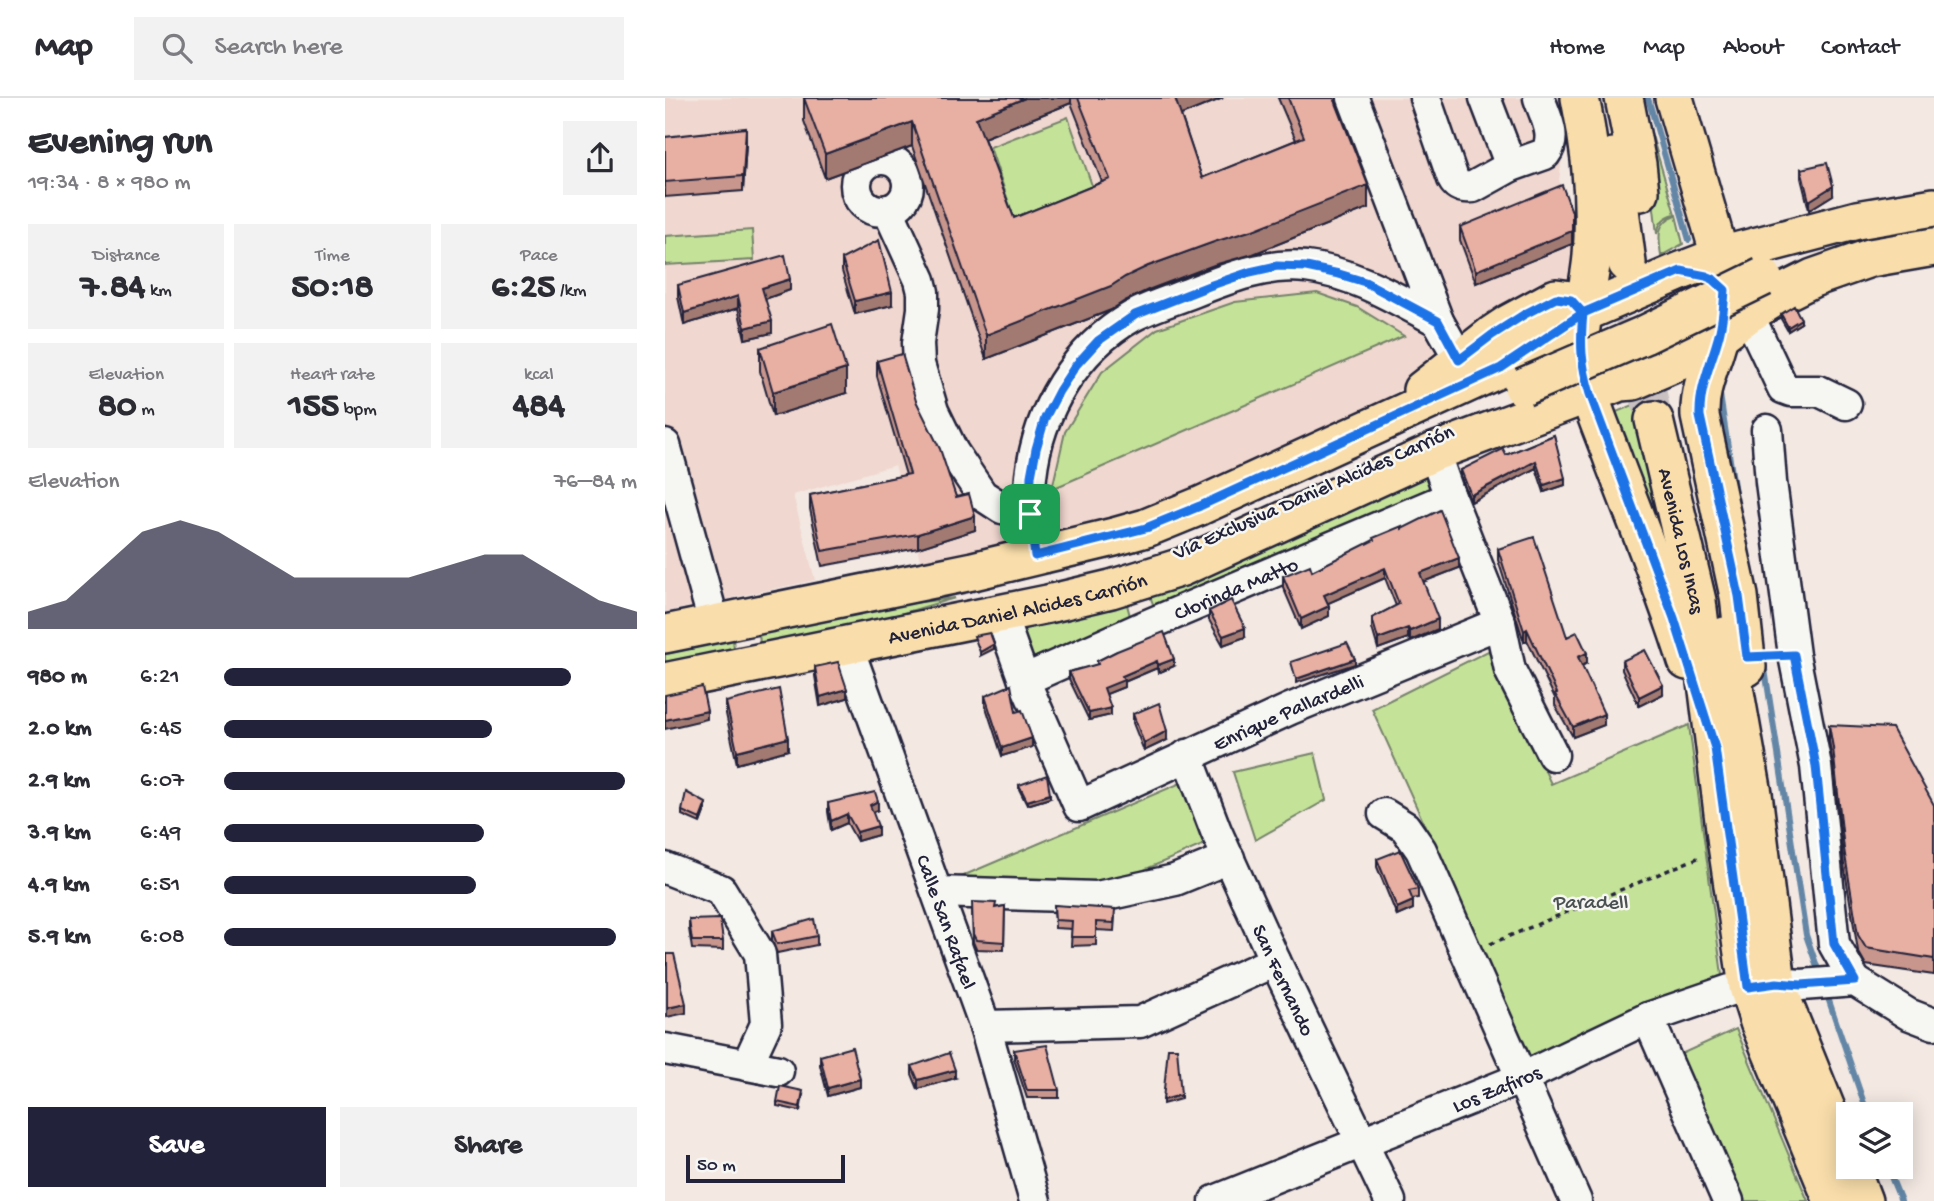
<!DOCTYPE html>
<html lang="en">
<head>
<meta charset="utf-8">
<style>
  :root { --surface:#fff; --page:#f2f2f3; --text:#2b2b33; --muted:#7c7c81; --line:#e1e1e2; --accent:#22223b }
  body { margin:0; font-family:"Gochi Hand",sans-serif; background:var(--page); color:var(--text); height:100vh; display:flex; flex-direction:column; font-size:26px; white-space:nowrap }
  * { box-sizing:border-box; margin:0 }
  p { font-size:23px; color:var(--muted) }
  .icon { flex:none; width:38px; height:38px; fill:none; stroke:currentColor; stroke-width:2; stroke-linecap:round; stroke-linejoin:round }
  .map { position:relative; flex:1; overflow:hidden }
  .sheet { display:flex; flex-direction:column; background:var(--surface); width:665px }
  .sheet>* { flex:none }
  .fabs { position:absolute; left:1171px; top:1004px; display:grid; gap:14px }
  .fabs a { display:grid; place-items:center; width:77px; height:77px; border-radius:0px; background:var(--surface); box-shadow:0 4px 18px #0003; font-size:35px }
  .scale { position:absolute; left:21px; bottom:18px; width:159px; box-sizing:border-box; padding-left:7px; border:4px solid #22223b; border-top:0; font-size:19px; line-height:24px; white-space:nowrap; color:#22223b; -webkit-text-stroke:5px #f6f6f2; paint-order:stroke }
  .pin { position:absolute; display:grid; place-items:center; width:60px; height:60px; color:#fff; margin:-30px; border-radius:14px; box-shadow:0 4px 10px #0006 }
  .round { display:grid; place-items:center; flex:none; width:74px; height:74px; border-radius:0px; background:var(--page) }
  .head { display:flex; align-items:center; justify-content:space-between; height:119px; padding:0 28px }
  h1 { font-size:38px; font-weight:800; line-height:52px }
  .figures { display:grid; grid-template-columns:repeat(3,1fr); gap:10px; height:119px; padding:7px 28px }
  .figures div { display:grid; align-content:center; border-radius:0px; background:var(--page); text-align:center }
  .figures b { font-size:35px; font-weight:800 }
  .figures small { font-size:19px; font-weight:400 }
  .figures p { font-size:19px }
  .chart { height:196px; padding:14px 28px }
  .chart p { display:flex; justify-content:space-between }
  .chart svg { width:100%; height:126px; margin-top:7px; fill:var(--accent); opacity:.7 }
  .primary-button { display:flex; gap:14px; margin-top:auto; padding:14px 28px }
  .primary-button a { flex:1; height:80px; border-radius:0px; background:var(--accent); color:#fff; font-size:28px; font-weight:800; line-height:80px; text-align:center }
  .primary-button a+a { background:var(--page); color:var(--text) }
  ul { padding:0 28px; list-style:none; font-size:23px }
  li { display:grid; grid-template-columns:112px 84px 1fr; align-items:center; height:52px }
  li i { height:18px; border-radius:9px; background:var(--accent) }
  header { display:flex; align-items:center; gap:42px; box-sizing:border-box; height:98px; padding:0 35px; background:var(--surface); border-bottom:2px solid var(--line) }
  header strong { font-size:33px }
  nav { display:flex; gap:38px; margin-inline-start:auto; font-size:24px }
  .search { width:490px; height:63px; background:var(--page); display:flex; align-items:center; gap:18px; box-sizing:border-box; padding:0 24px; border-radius:0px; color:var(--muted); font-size:26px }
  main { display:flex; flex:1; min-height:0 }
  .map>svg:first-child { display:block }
  .built { fill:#f0d7cf }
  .green { fill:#c5e299; stroke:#74826a; stroke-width:2 }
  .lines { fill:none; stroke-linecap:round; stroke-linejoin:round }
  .stream { stroke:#6386a6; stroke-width:6 }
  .major-tunnel { stroke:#c9c0c1; stroke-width:37; stroke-dasharray:37 18; stroke-linecap:butt }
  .minor-casing { stroke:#22223b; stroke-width:35 }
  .major-casing { stroke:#22223b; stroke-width:42 }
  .path { stroke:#22223b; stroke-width:3.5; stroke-dasharray:5 5; stroke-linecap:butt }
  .minor { stroke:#f6f6f2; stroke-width:30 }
  .major { stroke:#f9deab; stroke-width:37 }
  .major-bridge-casing { stroke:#22223b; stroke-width:42; stroke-linecap:butt }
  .major-bridge { stroke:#f9deab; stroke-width:37 }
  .wall { fill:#c8968c; stroke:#22223b; stroke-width:2; fill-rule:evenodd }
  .shaded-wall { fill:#a27a72; stroke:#22223b; stroke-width:2 }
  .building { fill:#e8afa3; stroke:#22223b; stroke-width:2 }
  .route-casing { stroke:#fff; stroke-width:14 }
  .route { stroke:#1a73e8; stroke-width:9 }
  .labels { text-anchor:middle; stroke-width:5; stroke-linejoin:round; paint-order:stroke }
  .street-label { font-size:21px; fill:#22223b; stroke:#f6f6f2 }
  .park-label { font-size:21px; fill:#4b5252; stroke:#f6f6f2 }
</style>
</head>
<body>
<header>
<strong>Map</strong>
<div class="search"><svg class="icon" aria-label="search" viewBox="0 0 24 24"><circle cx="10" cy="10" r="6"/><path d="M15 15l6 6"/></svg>Search here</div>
<nav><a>Home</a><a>Map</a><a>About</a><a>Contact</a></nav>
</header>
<main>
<section class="sheet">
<div class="head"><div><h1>Evening run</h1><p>19:34 · 8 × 980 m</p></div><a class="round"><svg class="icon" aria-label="share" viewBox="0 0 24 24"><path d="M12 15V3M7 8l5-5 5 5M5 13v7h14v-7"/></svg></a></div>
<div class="figures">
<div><p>Distance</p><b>7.84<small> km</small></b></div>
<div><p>Time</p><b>50:18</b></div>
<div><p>Pace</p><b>6:25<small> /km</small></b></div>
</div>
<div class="figures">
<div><p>Elevation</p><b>80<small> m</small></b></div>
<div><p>Heart rate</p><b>155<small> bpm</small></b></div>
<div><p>kcal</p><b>484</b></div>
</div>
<div class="chart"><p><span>Elevation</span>76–84 m</p>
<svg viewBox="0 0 160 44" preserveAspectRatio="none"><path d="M0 44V38L10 34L20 22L30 10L40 6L50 10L60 18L70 26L80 26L90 26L100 26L110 22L120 18L130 18L140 26L150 34L160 38V44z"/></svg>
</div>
<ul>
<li><b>980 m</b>6:21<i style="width:84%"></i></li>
<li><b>2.0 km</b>6:45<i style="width:65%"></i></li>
<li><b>2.9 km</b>6:07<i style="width:97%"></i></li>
<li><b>3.9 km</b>6:49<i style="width:63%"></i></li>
<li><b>4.9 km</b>6:51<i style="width:61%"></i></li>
<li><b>5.9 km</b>6:08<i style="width:95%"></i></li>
</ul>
<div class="primary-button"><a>Save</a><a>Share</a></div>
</section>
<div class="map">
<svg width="1269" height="1103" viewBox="0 0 1269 1103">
  <rect width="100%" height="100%" fill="#f3e8e2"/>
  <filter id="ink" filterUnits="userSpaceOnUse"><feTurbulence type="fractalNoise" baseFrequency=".0143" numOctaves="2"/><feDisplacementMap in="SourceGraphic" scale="14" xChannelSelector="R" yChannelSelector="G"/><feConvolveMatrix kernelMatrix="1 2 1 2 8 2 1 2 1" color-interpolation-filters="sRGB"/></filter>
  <g filter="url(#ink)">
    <path class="built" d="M0,0H898L903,18L894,82L916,142L903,185L838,219L697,318L487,413L259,476L230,367L128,397L150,482L0,514Z"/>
    <path class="green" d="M976,0L1010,116C998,119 994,125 992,136Z
      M403,19L431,99L350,123L325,49Z
      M1011,117L1018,146L996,158C994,139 990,125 1011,117Z
      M87,132L89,162L0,167V138Z
      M652,195L692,209L739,238L387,391L400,334L437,274L492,231L570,204Z
      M973,305L1014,459L1030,545L944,317Z
      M760,372L766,389L666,439L490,511L483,493Z
      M460,499L465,518L363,563L348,529Z
      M290,500L228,518L95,546L94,535L222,508Z
      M68,541L69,551L0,564V556Z
      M825,552L886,686L1024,627L1057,877L865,959L707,611Z
      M650,655L661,702L590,742L568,674Z
      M518,684L540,746L453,783L281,785Z
      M1071,931L1143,1103H1080L1016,956Z"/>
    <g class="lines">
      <path class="stream" d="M983,0L1024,142
        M1055,297L1070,395
        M1099,565L1141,837L1155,877
        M1161,894L1203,1017
        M1222,1069L1236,1103"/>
      <path class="major-tunnel" d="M962,165L971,239L989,322"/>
      <defs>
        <g id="minor">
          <path d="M688,0L773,223L795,262"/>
          <path d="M760,0L788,81C792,89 800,90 808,89L846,68L880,56C893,39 880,18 874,0"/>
          <path d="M820,0L846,68"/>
          <circle cx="217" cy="87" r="26"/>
          <path d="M223,112L255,182L258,194V211L253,245L254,266L268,313L288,354L317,397L337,410L365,416"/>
          <path d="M1083,216L1118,290L1126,293H1154L1181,306"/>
          <path d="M1102,332L1106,384L1129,557L1151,668L1169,846L1190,883"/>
          <path d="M0,347L49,525"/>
          <path d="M769,354L785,399L835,525L845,572L888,657"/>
          <path d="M370,458C367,431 363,405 366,378C373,313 411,250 468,218C486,208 508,202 528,194C563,180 601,165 641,169C690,175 730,200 773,223"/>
          <path id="s1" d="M335,515L359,582L414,708L625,611L835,525"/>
          <path id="s2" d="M182,547L320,928L370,1103"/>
          <path id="s3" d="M359,582L478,529L785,399"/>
          <path id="s4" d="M522,657L551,733L610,863L725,1103"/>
          <path d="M719,716L740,729L756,752L911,1103"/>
          <path d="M0,770L56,792L95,856L101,926L82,967"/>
          <path d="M272,794L432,799L510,782L564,760"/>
          <path d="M983,920L1063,1103"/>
          <path d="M320,928L475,924L610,863"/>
          <path d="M0,951L113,973"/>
          <path id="s5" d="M550,1103L857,980L983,920L1065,892L1112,885L1136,887L1190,883L1243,916L1269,926"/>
        </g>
        <g id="major">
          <path d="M915,0C926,52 931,105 927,158C924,195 910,231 917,268C923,301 938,333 949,364C974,430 1001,495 1022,563"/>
          <path d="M959,0L972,66L975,94"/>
          <path d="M1009,0L1055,158C1062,191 1060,223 1049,255C1042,275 1034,295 1035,318L1074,498L1082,569"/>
          <path d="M948,59L962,165"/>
          <path d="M757,292L827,237L845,225L891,200L906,202L918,215"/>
          <path id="s6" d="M989,322L1032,503L1062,747L1083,889L1094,924L1168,1103"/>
          <path d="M0,536L308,473L449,439L481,430L535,408L836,270L918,215L1016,173L1055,158L1192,122L1269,109"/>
          <path d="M1060,538L1088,696L1112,885L1120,909L1183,1065"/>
          <path id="s7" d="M0,584L383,506L446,491L517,469L769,354L955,284L968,283L1012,264L1039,249L1083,216L1112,198L1148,180L1205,160L1269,149"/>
          <path d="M1185,1069L1198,1103"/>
        </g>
      </defs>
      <use href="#minor" class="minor-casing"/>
      <use href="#major" class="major-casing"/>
      <path class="path" d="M825,846L1035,759"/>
      <use href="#minor" class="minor"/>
      <use href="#major" class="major"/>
      <defs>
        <path id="major-bridge" d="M858,289L979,237L1098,179"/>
      </defs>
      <use href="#major-bridge" class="major-bridge-casing"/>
      <use href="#major-bridge" class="major-bridge"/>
    </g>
    <path class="wall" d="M139,0H558L516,17L537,80L631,42L613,0H669L703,110L588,156L549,167L483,192L460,203L446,212L321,261L247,48L160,80L139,23ZM406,5L437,84L349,120L319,40Z
      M0,39L81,45L78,93L0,99Z
      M1136,71L1168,97L1144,112L1136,80Z
      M795,129L907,146L811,185L795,142Z
      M177,161L227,207L190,216L177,173Z
      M13,187L125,192L100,201L107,235L80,241L73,210L19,227L13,199Z
      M1116,216L1136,225L1123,233L1116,221Z
      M95,250L181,295L108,318L95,273Z
      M212,263L251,303L291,399L310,432L253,450L157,468L145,411V397L241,377L212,278Z
      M889,337L900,387L879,394L871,370L806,404L796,379V372L841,357Z
      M737,431L794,470L758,484L773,531L745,543L743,540L713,551L707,530V520L731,508L720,480L663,505L664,518L636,531L618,489V478L647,473Z
      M833,451L922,565L917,568L939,627L908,639L890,607V600L862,542L859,544L833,462Z
      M544,513L580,539L558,547L544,522Z
      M452,553L509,568L493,575L492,570L459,584V589L441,596L446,617L424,622L404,581V574L432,567V563Z
      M957,563L998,596L974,608L957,572Z
      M150,569L182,600L155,608L150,578Z
      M320,598L351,614L367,649L337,658L320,606Z
      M61,604L123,652L72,666L61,616Z
      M468,616L502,642L479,653L468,625Z
      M1164,627L1269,707V877L1201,867L1193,853L1179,767L1168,666L1164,643Z
      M354,687L385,700L362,707L354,691Z
      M163,705L213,712L207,714L213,737L192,743L182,725L166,732L163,714Z
      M41,709L35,725L17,717V713Z
      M712,761L753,791V800L747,801L748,811L732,818L712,769Z
      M389,807L450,819L449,833L431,832V847L406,848L407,831L390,830Z
      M340,808L339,852L311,851L308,844L307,813Z
      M24,822L58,843V852L27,851L24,831Z
      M107,833L152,838V847L112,855L107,842Z
      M349,952L394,992V1000H362L349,961Z
      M155,958L195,989L163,998L155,967Z
      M247,968L290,980L253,991L247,976Z
      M138,997L135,1013L112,1008V1004Z"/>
    <path class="shaded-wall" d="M360,0H406V5L311,43V20Z
      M509,0H558L509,20Z
      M247,24V48L160,80V56Z
      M81,30V45L78,93V78Z
      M703,87V110L588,156L549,167L483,192L460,203L446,212L321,261V237L483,168Z
      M1168,88V97L1144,112V103Z
      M907,114V146L811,185V173Z
      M125,181V192L97,202V190Z
      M227,194V207L190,216V203Z
      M73,198V210L19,227V215Z
      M1136,221V225L1123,233V229Z
      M107,223V235L80,241V230Z
      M181,271V295L108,318V294Z
      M871,363V370L806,404V397Z
      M900,380V387L879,394V387Z
      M310,418V432L253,450V436Z
      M794,460V470L755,485V475Z
      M720,470V480L659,507V497Z
      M664,508V518L636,531V521Z
      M773,521V531L745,543V533Z
      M580,530V539L558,547V538Z
      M743,530V540L713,551V541Z
      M862,531V542L859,544V533Z
      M329,546V551L315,558V554Z
      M922,555V565L913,570V559Z
      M509,561V568L493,575V567Z
      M690,561V566L631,585V581Z
      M492,563V570L459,584V589L439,597V590L457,578Z
      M998,587V596L974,608V599Z
      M182,591V600L155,608V599Z
      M446,610V617L424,622V615Z
      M42,613V621L0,631V622Z
      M939,616V627L908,639V629Z
      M502,633V642L479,653V645Z
      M123,640V652L72,666V653Z
      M367,640V649L337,658V650Z
      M385,696V700L362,707V703Z
      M213,703V712L205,715V707Z
      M41,705V709L35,725V721Z
      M182,716V725L166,732V723Z
      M213,728V737L192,743V734Z
      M748,803V811L732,818V810Z
      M21,906V915L2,919V910Z
      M290,972V980L253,991V982Z
      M195,981V989L163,998V990Z
      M516,997V1001L498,1006V1002Z"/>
    <path class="building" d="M139,0H360L311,20L349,120L445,81L413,0H510L537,80L639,39L623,0H669L703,87L588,132L549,144L483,168L460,179L446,188L321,237L247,24L160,56Z
      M81,30L78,78L0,84V39Z
      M1162,65L1168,88L1144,103L1136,71Z
      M897,87L907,114V133L811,173L795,129Z
      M214,142L227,194L190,203L177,161Z
      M120,157L125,181L97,190L107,223L80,230L73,198L19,215L13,187Z
      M1129,208L1136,221L1123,229L1116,216Z
      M167,226L181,271L108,294L95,250Z
      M237,256L251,303L275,351L291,399L304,396L310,418L253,436L157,453L145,397L245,376L212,263Z
      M889,337L900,380L879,387L871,363L806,397L796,372L838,351L841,357Z
      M775,412L794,460L755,475L773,521L745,533L743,530L713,541L707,520L734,506L720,470L659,497L664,508L636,521L618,478L645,467L647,473L709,442L708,440L737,428V431Z
      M869,439L902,539L912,534L922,555L913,559L939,616L908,629L890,596L892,595L862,531L859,533L833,451Z
      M566,502L580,530L558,538L544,513Z
      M499,534L509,561L493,567L492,563L457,578L459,582L439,590L446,610L424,615L404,574L433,566L432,563L452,553Z
      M325,535L329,546L315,554L309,538Z
      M682,545L690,561L631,581L626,564Z
      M980,552L998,587L974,599L957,563Z
      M173,564L182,591L155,599L150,569Z
      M346,587L351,614L357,612L367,640L337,650L320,598Z
      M37,589L42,613L0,622V597Z
      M114,591L123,640L72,653L61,604Z
      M494,605L502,633L479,645L468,616Z
      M1164,627L1227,630L1269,707V861L1201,850L1193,837L1179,751L1168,650Z
      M382,677L385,696L362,703L354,687Z
      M21,694L41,705L35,721L17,713Z
      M210,694L213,703L205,707L213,728L192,734L182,716L166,723L163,705Z
      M735,752L753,791L744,793L748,803L732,810L712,761Z
      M307,804L331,805L330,810L340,808L339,844L311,842L308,836Z
      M389,807L450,811L449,825L431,824V839H406L407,823L390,822Z
      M55,821L58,843H27L24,822Z
      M149,821L152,838L112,846L107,833Z
      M2,856H9L21,906L2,910Z
      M382,947L394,992H362L349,952Z
      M187,949L195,981L163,990L155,958Z
      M503,950H512L516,997L498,1002Z
      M284,955L290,972L253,982L247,968Z
      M115,988L138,993L135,1009L112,1004Z"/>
  </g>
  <g class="lines" filter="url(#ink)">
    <defs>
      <path id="route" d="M365,416L370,458L481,430L535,408L836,270L918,215C915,247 916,265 925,296L1009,520L1050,650L1083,889L1112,885L1136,887L1190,883L1169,846L1151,668L1129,557L1082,559L1074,498L1035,318C1034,289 1047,264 1054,237C1058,222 1059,207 1060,192L1048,181L1041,178L1016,173L918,215L906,202L891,200L860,216L827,237L794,262L773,223L700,184L674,176L641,169L612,168L585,174L544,188L470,217L433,243L411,267L394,293L380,320L371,351L366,378L365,416"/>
    </defs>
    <use href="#route" class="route-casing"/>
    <use href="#route" class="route"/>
  </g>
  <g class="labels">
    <g class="street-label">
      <text transform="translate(648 393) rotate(-24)" y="7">Vía Exclusiva Daniel Alcides Carrión</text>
      <text dy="7" stroke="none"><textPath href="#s6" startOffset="124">Avenida Los Incas</textPath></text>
      <text dy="7" stroke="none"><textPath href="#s3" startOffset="231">Clorinda Matto</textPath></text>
      <text dy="7" stroke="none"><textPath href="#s7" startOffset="360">Avenida Daniel Alcides Carrión</textPath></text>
      <text dy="7" stroke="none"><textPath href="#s1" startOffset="438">Enrique Pallardelli</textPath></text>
      <text dy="7" stroke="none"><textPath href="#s2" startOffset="294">Calle San Rafael</textPath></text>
      <text dy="7" stroke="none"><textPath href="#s4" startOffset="245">San Fernando</textPath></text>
      <text dy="7" stroke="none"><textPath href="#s5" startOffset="303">Los Zafiros</textPath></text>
    </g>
    <g class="park-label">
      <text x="926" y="810">Paradell</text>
    </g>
  </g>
</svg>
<div class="fabs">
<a><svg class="icon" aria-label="layers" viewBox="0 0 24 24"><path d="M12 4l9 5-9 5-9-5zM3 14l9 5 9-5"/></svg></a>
</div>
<div class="scale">50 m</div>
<div class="pin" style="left:365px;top:416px;background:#1e9e55"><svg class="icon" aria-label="arrive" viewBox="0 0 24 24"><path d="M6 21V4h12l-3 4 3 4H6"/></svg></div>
</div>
</main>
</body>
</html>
